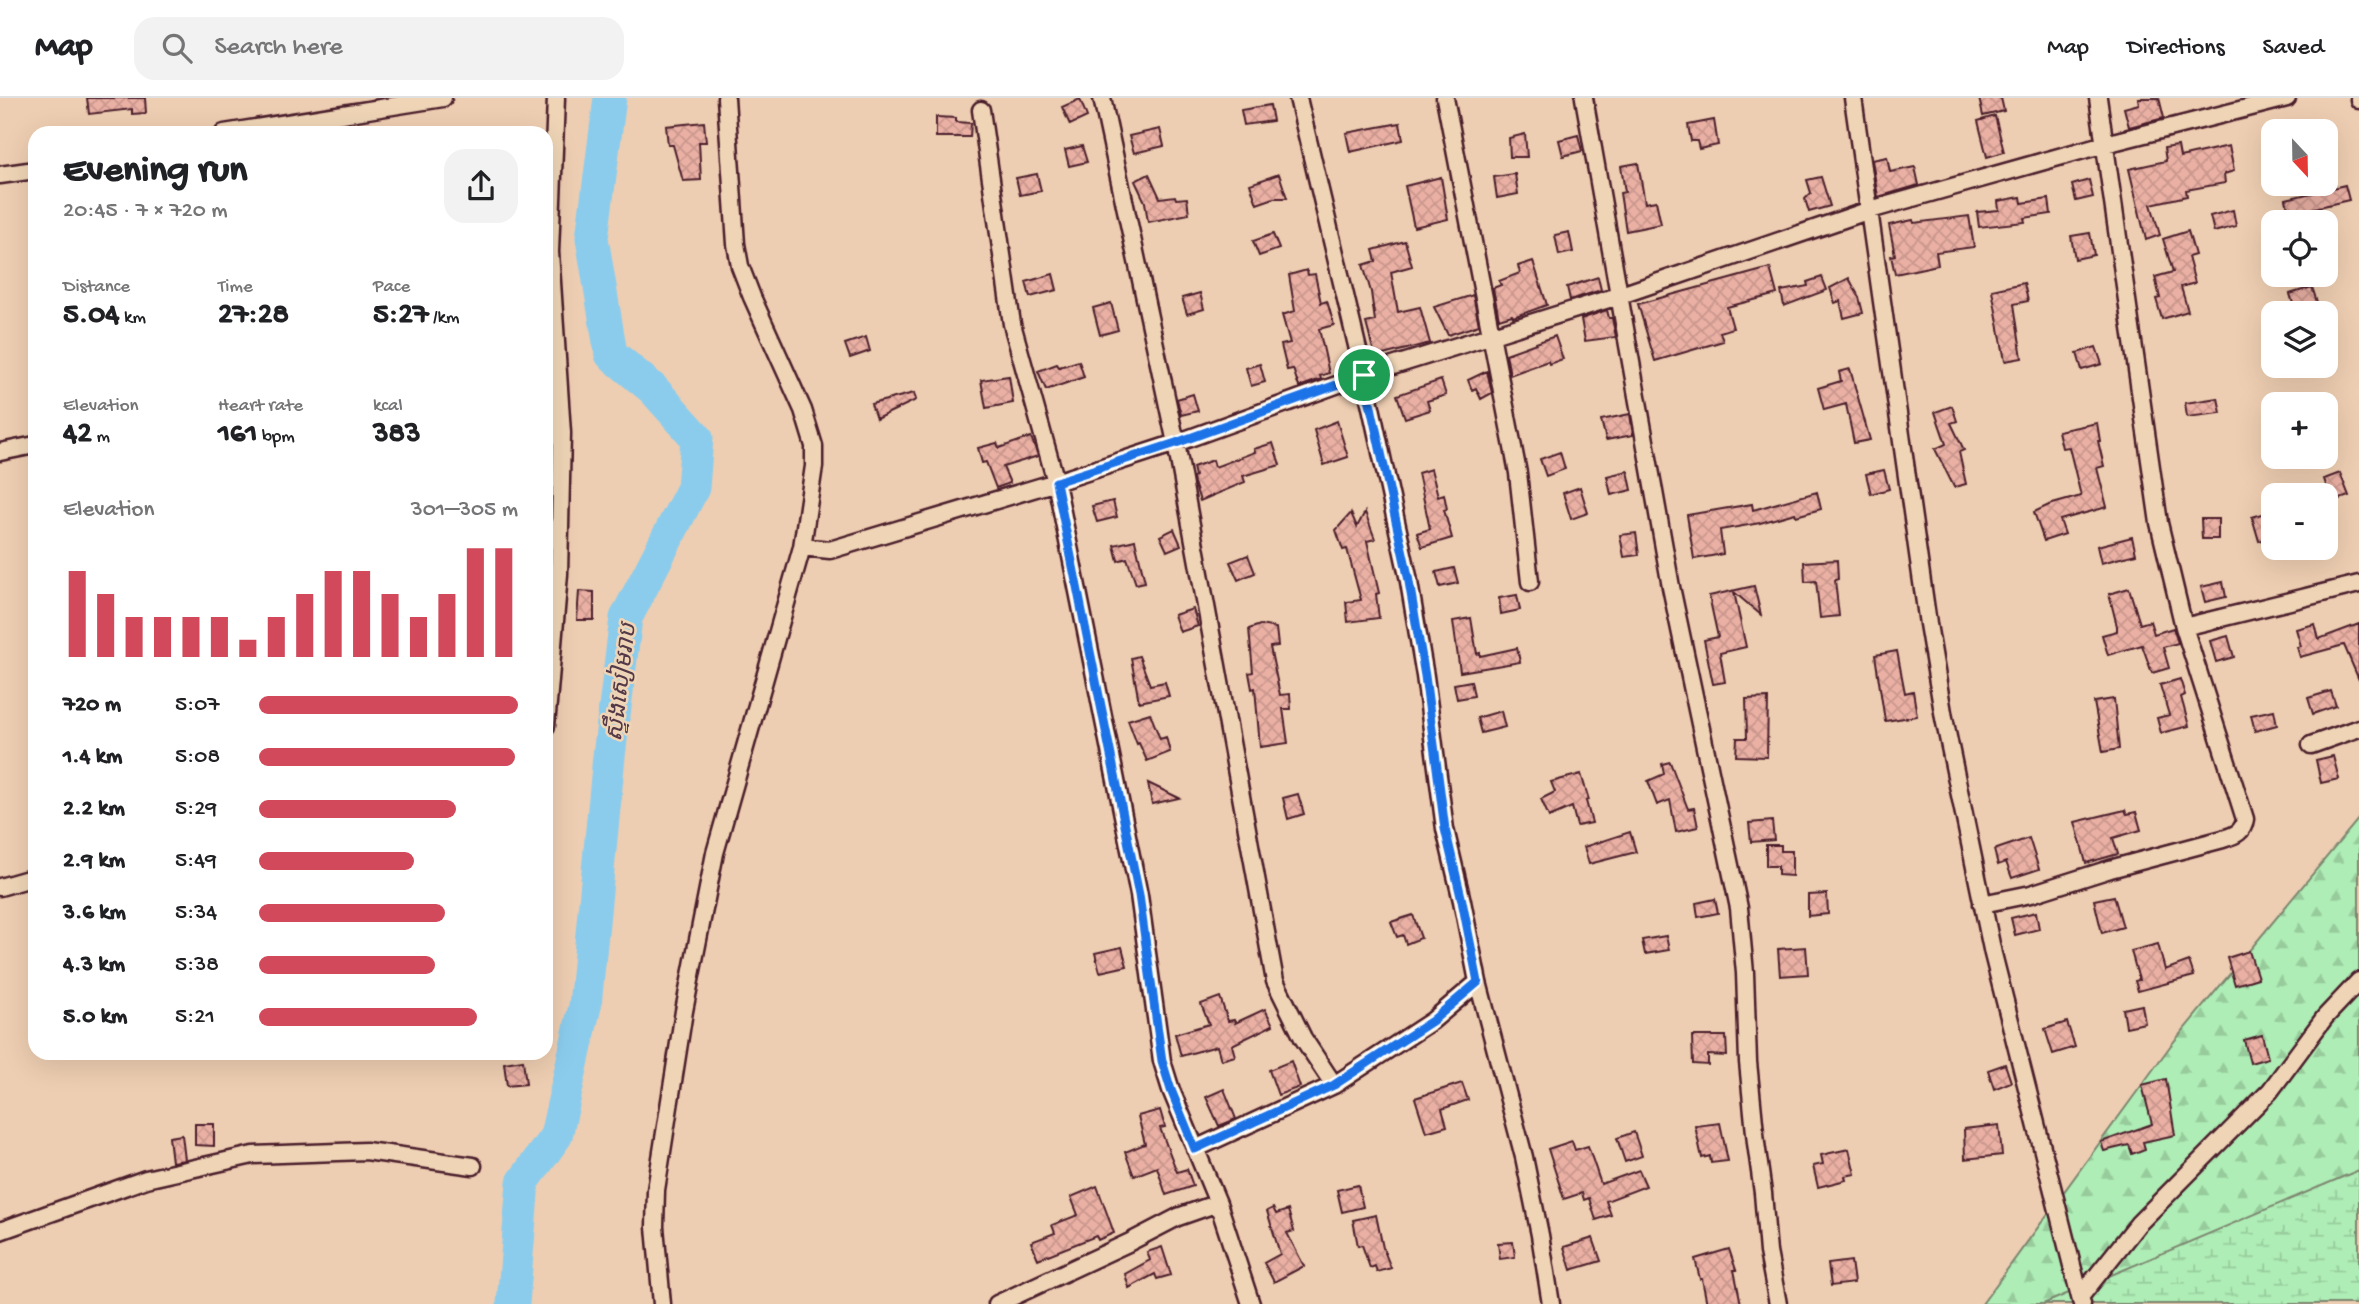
<!DOCTYPE html>
<html lang="en">
<head>
<meta charset="utf-8">
<style>
  :root { --surface:#fff; --page:#f2f2f2; --text:#202124; --muted:#757577; --line:#e0e0e0; --accent:#d1495b }
  body { margin:0; font-family:"Gochi Hand","Noto Sans Khmer",sans-serif; background:var(--page); color:var(--text); height:100vh; display:flex; flex-direction:column; font-size:26px; white-space:nowrap }
  * { box-sizing:border-box; margin:0 }
  p { font-size:23px; color:var(--muted) }
  .icon { flex:none; width:38px; height:38px; fill:none; stroke:currentColor; stroke-width:2; stroke-linecap:round; stroke-linejoin:round }
  .map { position:relative; flex:1; overflow:hidden }
  .details { position:absolute; left:28px; top:28px; width:525px; height:934px; display:flex; flex-direction:column; background:var(--surface); border-radius:21px; box-shadow:0 7px 28px #0002 }
  .details>* { flex:none }
  .needle { width:46px; rotate:158deg }
  .fabs { position:absolute; left:2261px; top:21px; display:grid; gap:14px }
  .fabs a { display:grid; place-items:center; width:77px; height:77px; border-radius:14px; background:var(--surface); box-shadow:0 7px 28px #0002; font-size:35px }
  .pin { position:absolute; display:grid; place-items:center; width:60px; height:60px; color:#fff; margin:-30px; border:4px solid #fff; border-radius:50%; box-shadow:0 2px 7px #0007 }
  .round { display:grid; place-items:center; flex:none; width:74px; height:74px; border-radius:21px; background:var(--page) }
  .summary { display:flex; align-items:center; justify-content:space-between; height:119px; padding:0 35px }
  h1 { font-size:38px; font-weight:700; line-height:52px }
  .metrics { display:grid; grid-template-columns:repeat(3,1fr); gap:10px; height:119px; padding:7px 35px }
  .metrics div { display:grid; align-content:center }
  .metrics b { font-size:30px; font-weight:700 }
  .metrics small { font-size:19px; font-weight:400 }
  .metrics p { font-size:19px }
  .chart { height:196px; padding:14px 35px }
  .chart p { display:flex; justify-content:space-between }
  .chart svg { width:100%; height:126px; margin-top:7px; stroke:var(--accent); stroke-width:6 }
  ul { padding:0 35px; list-style:none; font-size:23px }
  li { display:grid; grid-template-columns:112px 84px 1fr; align-items:center; height:52px }
  li i { height:18px; border-radius:9px; background:var(--accent) }
  header { display:flex; align-items:center; gap:42px; box-sizing:border-box; height:98px; padding:0 35px; background:var(--surface); border-bottom:2px solid var(--line) }
  header strong { font-size:33px }
  nav { display:flex; gap:38px; margin-inline-start:auto; font-size:24px }
  .search { width:490px; height:63px; background:var(--page); display:flex; align-items:center; gap:18px; box-sizing:border-box; padding:0 24px; border-radius:21px; color:var(--muted); font-size:26px }
  .map>svg:first-child { display:block }
  .forest { fill:url(#forest-firs); stroke:#7c8670; stroke-width:2 }
  .wetland { fill:url(#wetland-marsh); stroke:#7c8670; stroke-width:2 }
  .lines { fill:none; stroke-linecap:round; stroke-linejoin:round }
  .river { stroke:#8bcced; stroke-width:33 }
  .building { fill:url(#building-cross-hatch); stroke:#4a1f2b; stroke-width:2 }
  .street-casing { stroke:#4a1f2b; stroke-width:21 }
  .street { stroke:#efd5b6; stroke-width:16 }
  .route-casing { stroke:#fff; stroke-width:14 }
  .route { stroke:#1a73e8; stroke-width:9 }
  .labels { text-anchor:middle; stroke-width:5; stroke-linejoin:round; paint-order:stroke }
  .water-label { font-size:24px; font-style:italic; fill:#543948; stroke:#efd5b6 }
</style>
</head>
<body>
<header>
<strong>Map</strong>
<div class="search"><svg class="icon" aria-label="search" viewBox="0 0 24 24"><circle cx="10" cy="10" r="6"/><path d="M15 15l6 6"/></svg>Search here</div>
<nav><a>Map</a><a>Directions</a><a>Saved</a></nav>
</header>
<div class="map">
<svg width="2359" height="1206" viewBox="0 0 2359 1206">
  <defs>
    <pattern id="forest-firs" width="22" height="20" patternUnits="userSpaceOnUse" patternTransform="scale(1.75)"><rect width="22" height="20" fill="#aeedb5"/><path d="M5 1l3.5 6h-7zM16 11l3.5 6h-7z" fill="#97cb9c"/></pattern>
    <pattern id="wetland-marsh" width="20" height="14" patternUnits="userSpaceOnUse" patternTransform="scale(1.75)"><rect width="20" height="14" fill="#aeedb5"/><path d="M1 5h8M5 5V1M11 12h8M15 12V8" fill="none" stroke="#97cb9c"/></pattern>
    <pattern id="building-cross-hatch" width="8" height="8" patternUnits="userSpaceOnUse" patternTransform="scale(1.75)"><rect width="8" height="8" fill="#eab0a4"/><path d="M0 0l8 8M0 8l8-8" fill="none" stroke="#ca978d"/></pattern>
  </defs>
  <rect width="100%" height="100%" fill="#eeceb2"/>
  <filter id="ink" filterUnits="userSpaceOnUse"><feTurbulence type="fractalNoise" baseFrequency=".0143" numOctaves="2"/><feDisplacementMap in="SourceGraphic" scale="14" xChannelSelector="R" yChannelSelector="G"/><feConvolveMatrix kernelMatrix="1 2 1 2 8 2 1 2 1" color-interpolation-filters="sRGB"/></filter>
  <g filter="url(#ink)">
    <path class="forest" d="M2359,720V1206H1982L2171,947Z"/>
    <path class="wetland" d="M2359,1072V1206H2043Z"/>
    <g class="lines">
      <path class="river" d="M513,1206L523,1084L556,1038L585,908L609,658L626,520L693,390L697,340L653,291L611,256L592,140L610,0"/>
    </g>
    <path class="building" d="M87,0H145L146,15L132,16V11L89,16Z
      M1979,0H2001L2004,13L1983,18Z
      M2138,0H2159L2164,20L2129,29L2124,10L2139,6Z
      M1080,1L1087,19L1070,27L1062,9Z
      M1270,7L1273,23L1244,27L1241,12Z
      M1995,18L2004,54L1987,59L1978,23Z
      M936,19L956,20V24L971,25L970,39H936Z
      M1714,22L1718,47L1699,51L1697,43H1691L1688,27Z
      M704,24L706,44H699L701,82L683,83L673,47H668L666,28Z
      M1400,25L1403,42L1350,54L1346,35Z
      M1160,31L1164,48L1134,55L1129,38Z
      M1525,36L1527,59H1510L1509,40Z
      M1578,37L1582,53L1563,58L1559,42Z
      M1082,48L1087,64L1069,68L1065,52Z
      M2178,48L2180,59L2229,48L2234,73L2224,76L2225,85L2186,92L2187,98L2151,106L2160,137L2146,142L2129,71L2166,63L2164,50Z
      M1887,59L1890,74L1915,69L1919,87L1878,99L1872,62Z
      M1638,65L1645,105L1656,103L1661,126L1626,133L1620,95L1625,94L1621,68Z
      M1037,76L1041,93L1020,97L1016,80Z
      M1149,76L1160,100L1175,98L1176,101L1187,100L1189,116L1148,124L1145,104L1135,83Z
      M1279,76L1287,100H1274L1257,106L1250,86Z
      M1515,76L1518,96L1497,100L1494,79Z
      M1441,79L1448,121L1414,129L1405,88Z
      M1821,79L1830,108L1809,114L1805,101L1811,95L1807,82Z
      M2089,82L2093,99L2076,103L2072,87Z
      M2345,87L2349,102L2289,116L2286,101Z
      M2021,99L2022,105L2049,101L2051,116L2024,120L2025,124L1979,129L1977,114L1999,112L1998,103Z
      M2233,112L2236,128L2214,134L2210,118Z
      M1969,118L1974,149L1936,154L1938,167L1895,176L1891,158L1895,157L1889,127L1913,122L1914,125Z
      M2188,133L2195,157L2188,159L2195,185L2181,189L2188,213L2162,221L2156,201L2160,200L2155,179L2173,174L2163,141Z
      M1569,134L1573,154L1559,157L1555,137Z
      M2090,135L2094,157L2075,161L2071,138Z
      M1273,136L1279,151L1259,158L1253,143Z
      M1405,143L1412,168L1391,174L1398,214L1420,209L1430,245L1375,259L1366,225L1375,223L1371,194L1363,167L1376,163L1373,152Z
      M1533,163L1547,207L1513,219L1512,217L1499,221L1493,190L1501,187L1499,183L1520,175L1518,168Z
      M1770,170L1777,196L1727,209L1733,230L1720,234L1723,243L1655,263L1638,206Z
      M1307,172L1308,177L1315,176L1321,205L1327,203L1334,227L1319,231L1329,275L1320,278L1321,281L1299,289L1293,271L1287,272L1281,247L1290,245L1282,217L1295,213L1289,177Z
      M1053,176L1057,192L1030,199L1026,184Z
      M1598,179L1601,192L1570,202L1567,189Z
      M1822,179L1827,192L1784,208L1781,193L1808,188L1807,184Z
      M1849,180L1859,199L1863,215L1844,220L1840,203L1835,205L1830,190Z
      M2024,185L2028,203L2014,206L2022,260L2005,263L1992,192Z
      M2312,189L2320,213L2296,215L2290,196Z
      M1200,195L1204,211L1187,216L1182,200Z
      M1473,197L1479,227L1448,237L1434,209Z
      M1111,205L1118,232L1100,237L1093,210Z
      M1607,212L1609,220H1612L1616,239L1585,243L1581,221Z
      M1555,238L1563,261L1549,266L1548,263L1510,277L1506,256Z
      M866,239L870,253L850,260L845,246Z
      M2096,249L2102,266L2082,272L2077,255Z
      M1079,263L1084,279L1046,292L1038,273L1057,266L1059,269Z
      M1260,266L1265,284L1251,288L1246,270Z
      M1850,271L1870,342L1854,345L1846,306L1824,312L1818,290L1841,283L1839,274Z
      M1487,273L1492,295L1481,301L1476,290L1472,292L1468,282Z
      M1009,278L1013,305L986,310L981,282Z
      M1441,282L1446,297L1427,303L1430,312L1405,320L1397,297Z
      M914,295L916,302L876,321L871,306Z
      M1193,296L1198,313L1181,317L1177,301Z
      M2218,300L2221,315L2187,319L2185,305Z
      M1952,308L1957,323L1951,325L1964,352L1959,354L1966,386L1954,389L1935,351L1946,346L1935,314Z
      M1630,316L1633,337L1606,342L1601,322Z
      M1337,323L1348,359L1324,367L1314,332Z
      M2097,325L2100,343H2098L2104,368L2097,370L2107,409L2060,422L2065,436L2044,443L2034,414L2049,407L2081,398L2069,349L2062,350L2058,333Z
      M1031,339L1038,358L1003,369L1010,385L996,390L986,364L982,365L978,350L997,345L999,350Z
      M1273,345L1280,367L1243,378L1245,384L1200,403L1194,385L1193,379L1195,378L1193,369L1213,362L1215,369L1255,354L1254,351Z
      M1560,354L1565,371L1546,378L1540,361Z
      M1431,371L1438,398L1444,396L1447,411L1444,412L1452,440L1422,449L1417,435L1430,431L1418,375Z
      M1884,372L1889,391L1871,396L1866,376Z
      M1628,373L1632,392L1611,397L1607,378Z
      M2340,375L2349,398L2332,404L2324,381Z
      M1580,389L1588,415L1571,421L1563,395Z
      M1817,394L1821,411L1796,418L1795,415L1760,425L1720,432L1723,456L1694,461L1687,417L1752,406L1753,412Z
      M1113,403L1117,419L1097,424L1092,408Z
      M2273,413V439L2259,443L2252,419Z
      M1365,414L1375,441L1367,443L1379,495L1376,496L1379,520L1348,524L1346,504L1361,502L1347,451L1343,452L1336,432L1351,415L1357,429Z
      M2201,421H2218V441H2202Z
      M1174,431L1181,447L1167,453L1160,438Z
      M1636,435L1639,457L1624,459L1620,437Z
      M2132,439L2136,456L2101,465L2097,448Z
      M1135,442L1145,484L1136,486L1127,460L1118,463L1114,447Z
      M1248,457L1255,475L1238,482L1230,464Z
      M1837,462L1838,481L1835,482L1839,518L1820,520L1816,483L1805,484L1804,464Z
      M1454,470L1458,485L1440,489L1436,474Z
      M2223,484L2226,499L2205,504L2201,489Z
      M1754,488L1761,517L1734,494L1746,549L1720,555L1725,584L1713,586L1704,542L1718,539L1709,498Z
      M2129,490L2140,526L2150,523L2154,536L2173,530L2178,545L2163,549L2169,570L2152,575L2142,547L2108,557L2102,537L2117,533V528L2109,496Z
      M579,493L594,494V522H577Z
      M1517,497L1520,512L1501,516L1499,500Z
      M1193,511L1198,528L1180,534L1174,517Z
      M1471,520L1477,556L1480,555V558L1517,550L1520,564L1460,574L1453,523Z
      M2315,526L2319,541L2359,526V582L2344,547L2300,559L2297,549L2301,548L2296,531Z
      M1260,527L1276,530L1278,548L1270,549L1280,597L1290,596L1291,611H1283L1288,645L1260,649L1255,590L1252,591L1249,575L1253,574L1249,531Z
      M2228,538L2234,559L2216,564L2210,543Z
      M1897,553L1905,595L1913,593L1917,618L1885,623L1875,557Z
      M1139,558L1150,587L1165,584L1169,598L1139,604L1131,560Z
      M2180,581L2185,597L2181,599L2189,628L2161,635L2157,620L2169,617L2160,587Z
      M1471,583L1474,598L1457,601L1454,586Z
      M2331,593L2336,608L2313,616L2308,600Z
      M1768,600L1767,659L1736,658L1737,640H1747L1746,601Z
      M2114,601L2119,651L2103,654L2094,604Z
      M2274,612L2277,627L2255,633L2251,617Z
      M1501,613L1505,629L1481,635L1477,620Z
      M1150,615L1160,641L1166,639L1170,654L1147,663L1139,645L1137,646L1128,622Z
      M2333,658L2339,681L2321,685L2316,662Z
      M1670,664L1688,711L1694,710L1698,729L1676,734L1670,702L1657,707L1648,683L1664,676L1662,666Z
      M1581,676L1589,702L1586,703L1592,725L1577,728L1572,709L1549,719L1541,701L1555,694L1551,684Z
      M1148,685L1179,700L1152,706Z
      M1298,696L1304,716L1288,721L1283,700Z
      M2125,712L2127,716L2136,714L2141,732L2113,740L2118,756L2086,765L2075,724Z
      M1772,723L1774,742L1751,744L1749,725Z
      M1630,734L1636,754L1589,766L1584,749Z
      M2029,740L2039,771L2012,780L2006,764L1998,767L1994,752Z
      M1766,747H1781V753H1792V778L1778,777V768H1766Z
      M1827,796L1828,816L1808,818V797Z
      M2114,798L2123,829L2102,835L2094,802Z
      M1715,801L1718,815L1698,819L1696,805Z
      M2036,814L2039,831L2015,837L2011,820Z
      M1413,817L1421,840L1406,846L1403,837L1397,839L1391,824Z
      M1666,838L1669,852L1645,856L1642,842Z
      M2158,846L2165,872L2189,863L2194,878L2138,893L2135,883L2139,882L2131,853Z
      M1122,849L1127,868L1100,874L1095,855Z
      M1806,849L1808,876L1780,878L1778,851Z
      M2249,853L2258,880L2235,887L2227,860Z
      M1220,899L1228,923L1234,922L1235,925L1265,911L1273,927L1232,947L1235,958L1221,962L1217,948L1181,958L1175,936L1209,926L1201,906Z
      M2142,907L2145,925L2126,929L2123,911Z
      M2067,924L2075,949L2053,956L2045,931Z
      M2262,937L2268,960L2250,965L2244,942Z
      M1692,938H1726L1727,958L1708,957V967L1693,966Z
      M523,962L526,986L507,988L504,965Z
      M1291,963L1300,989L1278,997L1269,972Z
      M2005,966L2011,984L1994,991L1988,972Z
      M2166,981L2175,1037L2143,1044L2145,1051L2132,1056L2129,1047L2104,1053L2101,1044L2152,1026L2142,987Z
      M1462,985L1468,1002L1442,1011L1447,1028L1426,1034L1415,1000Z
      M1224,991L1236,1021L1219,1028L1206,999Z
      M1160,1012L1165,1029L1160,1030L1177,1074L1187,1071L1193,1088L1166,1097L1157,1069L1134,1078L1125,1054L1145,1046L1138,1018Z
      M1720,1025L1728,1063L1711,1065L1710,1058L1702,1060L1695,1028Z
      M195,1026H214V1048L195,1047Z
      M1999,1027L2002,1057L1965,1061L1964,1031Z
      M1634,1034L1642,1058L1625,1064L1617,1040Z
      M182,1037L185,1062L172,1064L169,1039Z
      M1572,1043L1575,1052L1588,1048L1601,1086L1639,1072L1646,1088L1606,1103L1611,1117L1596,1122L1589,1100L1584,1102L1582,1095L1564,1101L1548,1051Z
      M1849,1051L1855,1076L1845,1078L1846,1082L1818,1089L1813,1068L1823,1066L1821,1057Z
      M1358,1087L1363,1109L1342,1114L1337,1092Z
      M1097,1088L1114,1135L1098,1142L1096,1138L1038,1161L1031,1144L1055,1135L1052,1127L1078,1117L1071,1099Z
      M1273,1110L1276,1116L1288,1112L1294,1133L1287,1135L1304,1168L1274,1184L1264,1165L1280,1156L1267,1113Z
      M1376,1117L1383,1150L1391,1170L1377,1174L1375,1168L1370,1170L1362,1147L1358,1148L1353,1122Z
      M1593,1140L1601,1163L1571,1172L1564,1149Z
      M1513,1144L1515,1159L1500,1161L1498,1145Z
      M1162,1149L1171,1177L1157,1181L1155,1176L1129,1190L1125,1176L1150,1162L1147,1154Z
      M1729,1151L1736,1172H1734L1741,1206H1707L1702,1181H1700L1695,1161Z
      M1851,1163L1854,1185L1831,1188L1828,1166Z"/>
    <g class="lines">
      <defs>
        <path id="street" d="M1102,0L1176,345L1275,883L1303,940L1334,987
          M1298,0L1364,277L1408,478L1425,578L1445,731L1462,803L1478,884L1524,1059L1540,1137L1551,1206
          M1445,0L1518,375L1530,484
          M1584,0L1671,489L1739,810L1745,875L1748,964L1756,1045L1763,1095L1768,1154L1778,1206
          M1853,0L1928,526L1944,620L1993,856L2080,1199
          M2359,0V2
          M981,12L1012,226L1056,384L1139,797L1162,963L1171,992L1218,1105L1251,1206
          M224,35L443,0
          M0,77L35,72
          M0,354L35,347
          M802,449L830,452L1056,384L1176,345L1364,277L1618,198L1870,112L2105,46L2287,0
          M2184,529L2359,486
          M546,628L559,476L562,335L550,154L556,0
          M2311,647L2359,630
          M0,789L35,779
          M1982,806L2031,796L2110,771L2223,741C2235,737 2243,735 2245,721L2184,529L2159,425L2098,0
          M1195,1051L1334,987L1432,923L1478,884
          M0,1133L146,1081L253,1057L366,1053L473,1068
          M662,1206L655,1129L656,1092L684,913L715,755L802,449L814,368V348L803,312L752,199L740,168L736,146L726,0
          M997,1206L1128,1145L1178,1119L1218,1105
          M2082,1206L2080,1199L2138,1126L2270,993L2325,919L2359,883"/>
      </defs>
      <use href="#street" class="street-casing"/>
      <use href="#street" class="street"/>
    </g>
  </g>
  <g class="lines" filter="url(#ink)">
    <defs>
      <path id="route" d="M1364,277L1408,478L1425,578L1445,731L1462,803L1478,884L1432,923L1334,987L1195,1051L1171,992L1162,963L1139,797L1056,384L1176,345Z"/>
    </defs>
    <use href="#route" class="route-casing"/>
    <use href="#route" class="route"/>
  </g>
  <g class="labels">
    <g class="water-label">
      <text transform="translate(620 584) rotate(-83)" y="8">ស្ទឹងសៀមរាប</text>
    </g>
  </g>
</svg>
<div class="fabs">
<a><svg class="needle" viewBox="-14 -14 28 28"><path d="M0-13l5 13h-10z" fill="#e53935"/><path d="M0 13l5-13h-10z" fill="#757577"/></svg></a>
<a><svg class="icon" aria-label="locate" viewBox="0 0 24 24"><circle cx="12" cy="12" r="6"/><path d="M12 2v4M12 18v4M2 12h4M18 12h4"/></svg></a>
<a><svg class="icon" aria-label="layers" viewBox="0 0 24 24"><path d="M12 4l9 5-9 5-9-5zM3 14l9 5 9-5"/></svg></a>
<a>+</a>
<a>−</a>
</div>
<div class="pin" style="left:1364px;top:277px;background:#1e9e55"><svg class="icon" aria-label="arrive" viewBox="0 0 24 24"><path d="M6 21V4h12l-3 4 3 4H6"/></svg></div>
<section class="details">
<div class="summary"><div><h1>Evening run</h1><p>20:45 · 7 × 720 m</p></div><a class="round"><svg class="icon" aria-label="share" viewBox="0 0 24 24"><path d="M12 15V3M7 8l5-5 5 5M5 13v7h14v-7"/></svg></a></div>
<div class="metrics">
<div><p>Distance</p><b>5.04<small> km</small></b></div>
<div><p>Time</p><b>27:28</b></div>
<div><p>Pace</p><b>5:27<small> /km</small></b></div>
</div>
<div class="metrics">
<div><p>Elevation</p><b>42<small> m</small></b></div>
<div><p>Heart rate</p><b>161<small> bpm</small></b></div>
<div><p>kcal</p><b>383</b></div>
</div>
<div class="chart"><p><span>Elevation</span>301–305 m</p>
<svg viewBox="0 0 160 44" preserveAspectRatio="none"><path d="M5 44V14M15 44V22M25 44V30M35 44V30M45 44V30M55 44V30M65 44V38M75 44V30M85 44V22M95 44V14M105 44V14M115 44V22M125 44V30M135 44V22M145 44V6M155 44V6"/></svg>
</div>
<ul>
<li><b>720 m</b>5:07<i style="width:100%"></i></li>
<li><b>1.4 km</b>5:08<i style="width:99%"></i></li>
<li><b>2.2 km</b>5:29<i style="width:76%"></i></li>
<li><b>2.9 km</b>5:49<i style="width:60%"></i></li>
<li><b>3.6 km</b>5:34<i style="width:72%"></i></li>
<li><b>4.3 km</b>5:38<i style="width:68%"></i></li>
<li><b>5.0 km</b>5:21<i style="width:84%"></i></li>
</ul>
</section>
</div>
</body>
</html>
